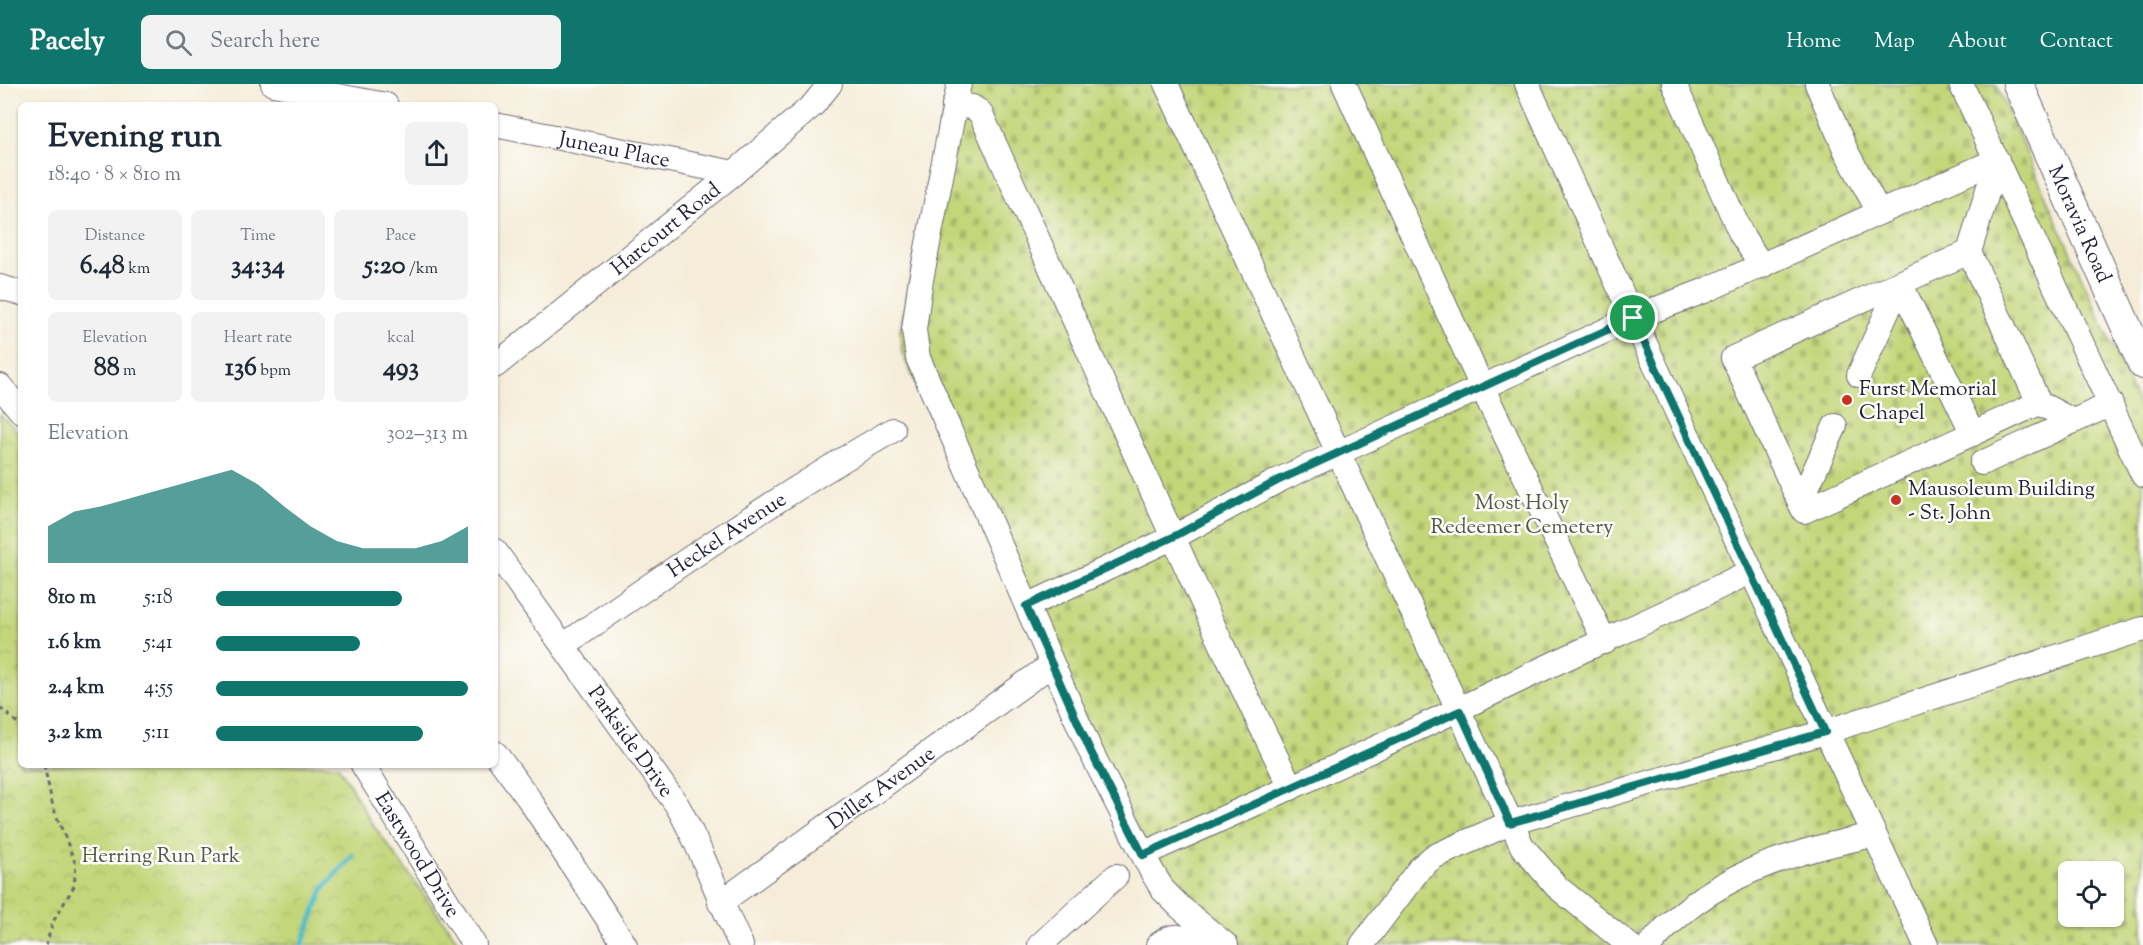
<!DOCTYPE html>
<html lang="en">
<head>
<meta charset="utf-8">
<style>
  :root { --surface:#fff; --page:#f2f2f3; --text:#1f2937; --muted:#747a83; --accent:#0f766e }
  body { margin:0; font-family:"Sorts Mill Goudy",serif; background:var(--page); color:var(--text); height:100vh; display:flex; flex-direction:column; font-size:22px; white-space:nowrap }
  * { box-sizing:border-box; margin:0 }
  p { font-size:20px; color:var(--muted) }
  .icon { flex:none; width:33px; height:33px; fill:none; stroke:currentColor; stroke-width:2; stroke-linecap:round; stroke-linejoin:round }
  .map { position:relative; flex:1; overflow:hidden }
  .sheet { position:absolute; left:18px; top:18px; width:480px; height:666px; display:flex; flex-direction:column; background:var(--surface); border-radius:9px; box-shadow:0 2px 4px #0004 }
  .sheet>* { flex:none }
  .controls { position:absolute; left:2058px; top:777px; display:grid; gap:12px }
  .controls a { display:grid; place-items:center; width:66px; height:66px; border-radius:9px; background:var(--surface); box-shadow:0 2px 4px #0004; font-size:30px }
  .pin { position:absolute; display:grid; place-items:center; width:51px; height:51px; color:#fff; margin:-26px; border:3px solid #fff; border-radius:50%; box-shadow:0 2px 6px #0007 }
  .round { display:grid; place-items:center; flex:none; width:63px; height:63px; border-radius:9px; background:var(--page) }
  .head { display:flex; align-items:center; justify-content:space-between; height:102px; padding:0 30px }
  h1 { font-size:33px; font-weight:700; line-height:45px }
  .stats { display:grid; grid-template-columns:repeat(3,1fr); gap:9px; height:102px; padding:6px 30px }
  .stats div { display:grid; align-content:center; border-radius:9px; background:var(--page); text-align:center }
  .stats b { font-size:26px; font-weight:700 }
  .stats small { font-size:16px; font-weight:400 }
  .stats p { font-size:16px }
  .chart { height:168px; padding:12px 30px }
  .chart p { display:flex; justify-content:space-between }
  .chart svg { width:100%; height:108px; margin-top:6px; fill:var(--accent); opacity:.7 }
  ul { padding:0 30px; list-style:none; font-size:20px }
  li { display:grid; grid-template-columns:96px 72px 1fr; align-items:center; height:45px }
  li i { height:15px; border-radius:8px; background:var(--accent) }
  header { display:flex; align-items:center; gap:36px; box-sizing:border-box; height:84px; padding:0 30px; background:var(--accent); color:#fff }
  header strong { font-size:28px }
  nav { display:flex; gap:33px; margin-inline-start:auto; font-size:21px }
  .search { width:420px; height:54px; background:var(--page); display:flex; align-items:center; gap:15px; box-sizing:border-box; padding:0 21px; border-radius:9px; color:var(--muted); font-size:22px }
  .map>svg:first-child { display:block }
  .cemetery { fill:url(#cemetery-stones); stroke:#727c5a; stroke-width:1.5; fill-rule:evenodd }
  .park { fill:url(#park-crowns); stroke:#727c5a; stroke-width:1.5 }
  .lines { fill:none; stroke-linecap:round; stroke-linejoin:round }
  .stream { stroke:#4fbcca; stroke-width:5 }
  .minor-casing { stroke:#6c6972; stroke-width:26 }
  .major-casing { stroke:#6c6972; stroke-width:32 }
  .path { stroke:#6c6972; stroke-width:3; stroke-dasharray:4.5 4.5; stroke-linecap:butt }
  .minor { stroke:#fff; stroke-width:24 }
  .major { stroke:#fff; stroke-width:30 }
  .route-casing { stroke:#fff; stroke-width:12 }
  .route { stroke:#0f766e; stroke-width:8 }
  .poi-dot { fill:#c8321e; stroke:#fdfcf7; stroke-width:2 }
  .labels { text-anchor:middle; stroke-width:5; stroke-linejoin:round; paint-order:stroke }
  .street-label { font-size:21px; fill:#22223b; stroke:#fdfcf7 }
  .poi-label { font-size:21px; fill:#22223b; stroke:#fdfcf7; text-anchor:start }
  .park-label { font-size:21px; fill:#52584e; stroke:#fdfcf7 }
</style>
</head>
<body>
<header>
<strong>Pacely</strong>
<div class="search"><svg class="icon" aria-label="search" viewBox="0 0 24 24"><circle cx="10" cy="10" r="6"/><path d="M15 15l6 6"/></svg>Search here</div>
<nav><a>Home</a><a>Map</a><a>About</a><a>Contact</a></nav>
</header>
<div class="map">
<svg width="2143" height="861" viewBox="0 0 2143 861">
  <defs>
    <pattern id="cemetery-stones" width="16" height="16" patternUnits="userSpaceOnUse" patternTransform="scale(1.5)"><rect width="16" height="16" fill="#c3d679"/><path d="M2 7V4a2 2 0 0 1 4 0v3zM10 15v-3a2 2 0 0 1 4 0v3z" fill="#a7b76a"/></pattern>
    <pattern id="park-crowns" width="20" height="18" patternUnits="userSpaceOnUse" patternTransform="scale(1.5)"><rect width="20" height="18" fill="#c3d679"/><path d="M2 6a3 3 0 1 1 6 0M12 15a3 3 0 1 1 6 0" fill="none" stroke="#a7b76a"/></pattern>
  </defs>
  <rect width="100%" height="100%" fill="#fdfcf7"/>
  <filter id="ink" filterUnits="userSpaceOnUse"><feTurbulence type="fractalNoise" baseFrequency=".0167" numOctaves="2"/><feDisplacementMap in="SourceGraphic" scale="12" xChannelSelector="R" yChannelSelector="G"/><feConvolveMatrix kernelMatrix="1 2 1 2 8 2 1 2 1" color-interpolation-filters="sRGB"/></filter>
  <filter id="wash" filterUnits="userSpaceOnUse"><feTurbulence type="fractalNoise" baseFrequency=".008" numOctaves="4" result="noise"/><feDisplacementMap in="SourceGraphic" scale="24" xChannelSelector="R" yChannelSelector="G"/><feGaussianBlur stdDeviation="1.35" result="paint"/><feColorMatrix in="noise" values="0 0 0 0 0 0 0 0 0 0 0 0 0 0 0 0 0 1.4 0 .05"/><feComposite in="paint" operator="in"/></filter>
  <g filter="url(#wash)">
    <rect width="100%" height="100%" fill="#f5edd9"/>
    <path class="cemetery" d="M949,0H1996L2143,332V861H1209L1191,846L1008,498L902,269L900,247ZM2068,788H2114V832H2068Z"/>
    <path class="park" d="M0,330L21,351V681H338L371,738L461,861H0Z"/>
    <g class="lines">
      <path class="stream" d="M302,861L323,805L353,771"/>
    </g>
  </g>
  <g filter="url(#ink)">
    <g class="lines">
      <defs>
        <g id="minor">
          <path d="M273,0L386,21"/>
          <path d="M959,0L920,201L914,246L918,274L1090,666L1151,786L1163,806L1181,824L1226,861"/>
          <path d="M1166,0L1522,762L1557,803L1629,861"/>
          <path d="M1344,0L1482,303L1605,558"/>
          <path d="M1527,0L1633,234L1926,861"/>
          <path d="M1674,0L1741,150L1762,182"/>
          <path d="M1817,0L1846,67L1879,128"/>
          <path d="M1961,0L2143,391"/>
          <path d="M954,21L972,23L980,28L1222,561L1291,704"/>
          <path id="s1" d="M495,41L734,89"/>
          <path d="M1997,76L1969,168L2039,319L2073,337"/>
          <path d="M0,203L21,209"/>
          <path id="s2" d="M495,282L734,89L813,21L830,0"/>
          <path d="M1859,291L1900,199L1969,168"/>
          <path d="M0,302L21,327"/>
          <path d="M1973,350L1900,199L1733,274L1804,427L2039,319"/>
          <path d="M1982,379L2111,320"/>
          <path d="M1800,419L1835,342"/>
          <path id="s3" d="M495,467L677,721C703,766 718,815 741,861"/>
          <path d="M1027,522L1174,453L1279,396L1633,234L1704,207L1997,76"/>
          <path id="s4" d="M563,562C671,486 779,412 893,346"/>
          <path d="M495,669L529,715L625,861"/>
          <path id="s5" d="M363,681L474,861"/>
          <path d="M1143,770C1274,712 1404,652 1534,589C1606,555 1679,524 1751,487"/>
          <path id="s6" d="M720,819L1041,588"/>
          <path d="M1040,861L1116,792"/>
          <path d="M1158,861C1174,848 1181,852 1198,861"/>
          <path d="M1362,861L1420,784L1433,773L1510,739L1825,648L2143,545"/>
          <path d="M1650,861C1708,792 1789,768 1874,751"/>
        </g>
        <g id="major">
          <path id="s7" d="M2018,0L2143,280"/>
        </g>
      </defs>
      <use href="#minor" class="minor-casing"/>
      <use href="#major" class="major-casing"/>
      <path class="path" d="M0,624L21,642
        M44,681L53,723L76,781L74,802L53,838L46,861"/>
      <use href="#minor" class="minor"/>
      <use href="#major" class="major"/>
    </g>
  </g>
  <g class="lines" filter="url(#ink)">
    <defs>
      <path id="route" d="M1633,234L1825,648L1510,739L1460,627L1143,771L1090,666L1026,522L1173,453L1279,396Z"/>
    </defs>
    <use href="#route" class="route-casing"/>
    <use href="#route" class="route"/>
  </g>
  <g class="poi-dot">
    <circle cx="1847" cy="316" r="6"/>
    <circle cx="1896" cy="416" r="6"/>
  </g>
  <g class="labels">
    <g class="street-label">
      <text dy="7" stroke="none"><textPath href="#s1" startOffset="122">Juneau Place</textPath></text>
      <text dy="7" stroke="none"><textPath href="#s7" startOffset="153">Moravia Road</textPath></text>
      <text dy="7" stroke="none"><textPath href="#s2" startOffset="219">Harcourt Road</textPath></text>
      <text dy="7" stroke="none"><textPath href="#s4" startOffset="198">Heckel Avenue</textPath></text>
      <text dy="7" stroke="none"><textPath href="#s3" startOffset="234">Parkside Drive</textPath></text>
      <text dy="7" stroke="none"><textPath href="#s6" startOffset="198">Diller Avenue</textPath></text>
      <text dy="7" stroke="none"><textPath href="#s5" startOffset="105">Eastwood Drive</textPath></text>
    </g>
    <g class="poi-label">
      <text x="1859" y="311">Furst Memorial<tspan x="1859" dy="24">Chapel</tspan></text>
      <text x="1908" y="411">Mausoleum Building<tspan x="1908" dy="24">- St. John</tspan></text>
    </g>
    <g class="park-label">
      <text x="1522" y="425">Most Holy<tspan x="1522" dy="24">Redeemer Cemetery</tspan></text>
      <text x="161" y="778">Herring Run Park</text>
    </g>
  </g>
</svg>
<div class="controls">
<a><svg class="icon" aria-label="locate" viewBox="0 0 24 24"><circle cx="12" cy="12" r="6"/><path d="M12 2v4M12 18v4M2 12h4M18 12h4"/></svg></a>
</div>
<div class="pin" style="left:1633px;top:234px;background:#1e9e55"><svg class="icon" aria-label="arrive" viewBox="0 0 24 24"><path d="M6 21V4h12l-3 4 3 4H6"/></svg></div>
<section class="sheet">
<div class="head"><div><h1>Evening run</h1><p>18:40 · 8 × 810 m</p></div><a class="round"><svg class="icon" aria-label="share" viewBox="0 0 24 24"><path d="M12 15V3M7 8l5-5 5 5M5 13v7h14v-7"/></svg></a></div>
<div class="stats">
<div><p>Distance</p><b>6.48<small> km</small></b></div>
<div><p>Time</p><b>34:34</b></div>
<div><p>Pace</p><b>5:20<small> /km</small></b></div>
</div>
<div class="stats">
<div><p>Elevation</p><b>88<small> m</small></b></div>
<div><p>Heart rate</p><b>136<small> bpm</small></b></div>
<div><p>kcal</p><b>493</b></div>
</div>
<div class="chart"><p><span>Elevation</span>302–313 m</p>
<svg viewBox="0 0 160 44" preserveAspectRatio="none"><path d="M0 44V29L10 23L20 21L30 18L40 15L50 12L60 9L70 6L80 12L90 21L100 29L110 35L120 38L130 38L140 38L150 35L160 29V44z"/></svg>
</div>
<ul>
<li><b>810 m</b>5:18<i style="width:74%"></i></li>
<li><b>1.6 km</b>5:41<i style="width:57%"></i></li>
<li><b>2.4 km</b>4:55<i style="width:100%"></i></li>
<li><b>3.2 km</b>5:11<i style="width:82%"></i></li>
</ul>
</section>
</div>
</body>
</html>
